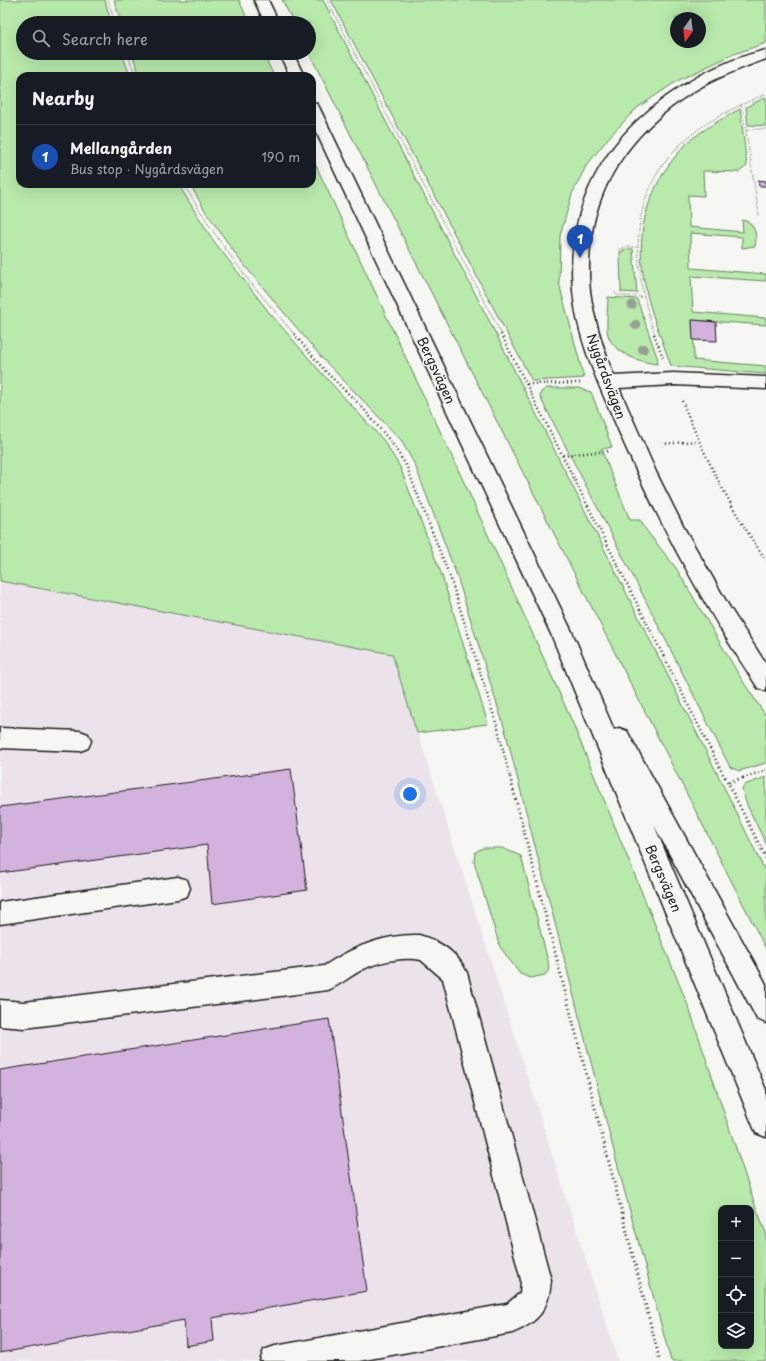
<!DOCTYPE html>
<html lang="en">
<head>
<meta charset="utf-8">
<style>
	:root { --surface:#171b24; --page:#242831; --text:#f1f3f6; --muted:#9ea1a6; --line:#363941; --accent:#d1495b }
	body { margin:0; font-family:"Playpen Sans",sans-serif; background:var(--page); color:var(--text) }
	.controls { position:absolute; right:12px; bottom:12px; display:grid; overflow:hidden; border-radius:8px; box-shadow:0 4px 16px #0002 }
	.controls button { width:36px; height:36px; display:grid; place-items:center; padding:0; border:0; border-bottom:1px solid var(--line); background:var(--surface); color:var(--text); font:20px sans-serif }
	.compass { position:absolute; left:670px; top:12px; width:36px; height:36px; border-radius:50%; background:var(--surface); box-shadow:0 4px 16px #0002; rotate:194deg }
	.you { position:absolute; left:410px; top:794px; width:14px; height:14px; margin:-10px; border:3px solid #fff; border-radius:50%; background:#1a73e8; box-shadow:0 0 0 6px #1a73e833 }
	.badge { display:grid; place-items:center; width:26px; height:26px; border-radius:50%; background:var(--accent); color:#fff; font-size:13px; font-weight:700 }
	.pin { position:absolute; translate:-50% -33px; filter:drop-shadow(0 1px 2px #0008) }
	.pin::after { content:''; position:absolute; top:21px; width:14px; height:12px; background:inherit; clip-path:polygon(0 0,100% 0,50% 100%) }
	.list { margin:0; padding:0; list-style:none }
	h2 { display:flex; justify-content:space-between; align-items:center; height:52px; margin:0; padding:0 16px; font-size:17px }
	h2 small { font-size:13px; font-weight:400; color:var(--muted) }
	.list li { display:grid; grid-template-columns:26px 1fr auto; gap:12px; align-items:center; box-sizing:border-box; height:64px; padding:0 16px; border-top:1px solid var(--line) }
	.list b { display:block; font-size:15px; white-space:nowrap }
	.list p { margin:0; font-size:13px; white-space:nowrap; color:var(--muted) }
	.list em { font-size:13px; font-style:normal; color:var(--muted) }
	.icon { flex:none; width:22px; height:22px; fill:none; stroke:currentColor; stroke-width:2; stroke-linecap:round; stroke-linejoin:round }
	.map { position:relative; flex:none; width:766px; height:1361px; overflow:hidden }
	.search { position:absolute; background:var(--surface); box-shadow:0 4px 16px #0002; left:16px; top:16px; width:300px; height:44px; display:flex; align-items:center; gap:10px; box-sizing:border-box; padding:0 14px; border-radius:22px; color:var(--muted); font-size:15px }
	.panel { position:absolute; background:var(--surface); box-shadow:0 4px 16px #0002; left:16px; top:72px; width:300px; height:116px; border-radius:12px }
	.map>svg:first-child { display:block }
	.built { fill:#ece2ec }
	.green { fill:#b8eaab; stroke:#6a8364; fill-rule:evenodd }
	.building { fill:#d3b3de; stroke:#1c1c1c }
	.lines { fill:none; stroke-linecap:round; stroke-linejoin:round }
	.minor-casing { stroke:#1c1c1c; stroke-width:3 }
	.major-casing { stroke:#1c1c1c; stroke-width:3 }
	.path-far2 { stroke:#1c1c1c; stroke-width:1.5; stroke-dasharray:0.5 2; stroke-linecap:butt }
	.path-far1 { stroke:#1c1c1c; stroke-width:2.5; stroke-dasharray:1 3; stroke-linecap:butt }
	.path { stroke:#1c1c1c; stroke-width:3; stroke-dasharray:1 3.5; stroke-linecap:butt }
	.minor { fill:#f6f6f2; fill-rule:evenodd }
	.major { fill:#f6f6f2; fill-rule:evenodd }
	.tree { fill:#98a094 }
	.labels { text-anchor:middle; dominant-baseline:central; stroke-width:3; stroke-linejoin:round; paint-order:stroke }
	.street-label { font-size:13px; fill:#1c1c1c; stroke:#f6f6f2 }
</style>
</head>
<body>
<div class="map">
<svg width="766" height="1361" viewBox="0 0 766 1361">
	<rect width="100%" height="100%" fill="#f6f6f2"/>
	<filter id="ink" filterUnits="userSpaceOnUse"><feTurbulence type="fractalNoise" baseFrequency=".025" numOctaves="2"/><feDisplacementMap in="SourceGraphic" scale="8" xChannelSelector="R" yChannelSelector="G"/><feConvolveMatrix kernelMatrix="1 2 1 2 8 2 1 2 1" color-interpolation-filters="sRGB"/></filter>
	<g filter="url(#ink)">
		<path class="built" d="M0,581L393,654L618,1361H0Z"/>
		<path class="green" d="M0,0H105L111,23H23V53H122L130,76H20V184H178L213,240L268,311L318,369L384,441L400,467L442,576L488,724L417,733L392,654L0,581Z
			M114,0H239L249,23H121Z
			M282,0H323L497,336L723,785L766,873V949L309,53V23H294Z
			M331,0H766V43L734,54L677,81L637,108L610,136L586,166L572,194L560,236L559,283L584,378L532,381ZM676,18H700V42H676Z
			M132,53H263L274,76H140Z
			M766,97V126L748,125L746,107Z
			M740,109L747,166L739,172L703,171L704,196L688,195L689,227L743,232L742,220C754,221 758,235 755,246L742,248V237L690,233L691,268L766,274V281L691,276L693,312L766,318V325L693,320L694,360L766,366V374L671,366C662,339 650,312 645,285C635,239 645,195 674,158C679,153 683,147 688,142C704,129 721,119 740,109Z
			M312,157L469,493L571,719L689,1008L755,1205L766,1233V1361H671L622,1182L505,730L457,576L415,465L401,440L322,358L239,259L204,209L190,184H312ZM721,1208H751V1346H721Z
			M628,249H633L637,293L621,292L620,252Z
			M608,297L637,299L658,360L657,364C641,362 617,355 609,338C605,329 608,308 608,297Z
			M547,388H578L591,392L612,447L601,449L630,520H640L646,530L676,568L742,680L766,716V763L739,771L730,767L648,605L540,397L541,392Z
			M766,777V844L747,805L742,789L744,785Z
			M483,848H502L521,856L548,961L549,970L545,975L531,978L520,974L500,947L474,862L475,852Z"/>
		<path class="building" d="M758,180L766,181V186H759Z
			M692,320L716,322L717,341L693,340Z
			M291,769L307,890L212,904L207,845L0,873V807Z
			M329,1019L367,1291L212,1318L214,1341L186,1346L184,1320L0,1353V1070Z"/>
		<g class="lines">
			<g class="minor-casing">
				<path id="minor" d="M766,50V59C742,68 717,77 694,91C630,132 589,189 589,267C589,275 589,283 590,291C594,320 603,348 614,376L673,373L766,377V389L673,385L619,388L656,472L683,526L730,608L766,664V691L758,688C701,602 651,509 611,413C594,374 576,333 573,290C567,225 590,166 637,121C672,88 719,61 766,50Z
					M0,728L80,731L88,734L91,741L88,748L80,751L0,748Z
					M178,877L187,880L190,888L187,896L178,899L0,924V902Z
					M419,935C440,941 458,953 467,973L551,1280C549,1309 539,1322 512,1333L359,1361H260L264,1350L275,1346L507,1304L520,1293L521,1280L443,979L421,960C403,956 376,962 360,971C349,977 340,985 328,990L24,1028L0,1026V1000L24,1002L324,966C352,947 385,934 419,935Z"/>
			</g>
			<g class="major-casing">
				<path id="major" d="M254,0H268L279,23H265Z
					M279,53H293L304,76H290Z
					M312,103L317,104L319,107L573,634L614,730L619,728L627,731L766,984V1023L757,1019L654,825L766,1090V1137L756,1133L551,634L312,123Z"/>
			</g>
			<path class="path-far2" d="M108,0L115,23
				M327,0L502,335
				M127,53L136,76
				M741,105L746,131
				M183,184L219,240L250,282L295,335
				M759,215L746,131L753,129H766
				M619,250L625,247H637
				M615,292L616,295L642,297
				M655,335C629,259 626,182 699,129C719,114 743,104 766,94"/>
			<path class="path-far1" d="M294,334L326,372L362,407L391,442L406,465L450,577L498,729L510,778
				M501,334L725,778
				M654,334L663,358
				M527,384L581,383
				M682,401C705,457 731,510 766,560
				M662,444L697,441
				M563,455L609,451
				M743,778L766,770"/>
			<path class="path" d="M510,777L660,1361
				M725,777L766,858
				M729,782L746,777"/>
			<use href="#minor" class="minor"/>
			<use href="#major" class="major"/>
		</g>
		<g class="tree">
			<circle cx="632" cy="305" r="4.5"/>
			<circle cx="636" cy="325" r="5"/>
			<circle cx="643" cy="349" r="5"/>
		</g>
	</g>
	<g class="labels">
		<g class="street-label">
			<text transform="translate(437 370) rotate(65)">Bergsvägen</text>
			<text transform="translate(607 376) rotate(70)">Nygårdsvägen</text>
			<text transform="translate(664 878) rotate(67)">Bergsvägen</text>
		</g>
	</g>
</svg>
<div class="controls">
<button>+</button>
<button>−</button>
<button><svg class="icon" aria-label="locate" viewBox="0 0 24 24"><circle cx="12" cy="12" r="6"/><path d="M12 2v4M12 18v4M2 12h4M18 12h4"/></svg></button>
<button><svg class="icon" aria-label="layers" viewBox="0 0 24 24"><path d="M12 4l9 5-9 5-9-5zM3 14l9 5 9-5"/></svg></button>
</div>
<svg class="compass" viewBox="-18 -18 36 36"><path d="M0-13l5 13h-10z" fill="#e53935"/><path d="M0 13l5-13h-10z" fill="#9ea1a6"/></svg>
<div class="you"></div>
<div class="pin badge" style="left:580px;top:258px;background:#1a4fb4">1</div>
<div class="search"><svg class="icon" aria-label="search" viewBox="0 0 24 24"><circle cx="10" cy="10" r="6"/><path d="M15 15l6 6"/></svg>Search here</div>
<section class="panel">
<h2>Nearby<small></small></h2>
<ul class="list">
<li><span class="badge" style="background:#1a4fb4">1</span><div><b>Mellangården</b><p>Bus stop · Nygårdsvägen</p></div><em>190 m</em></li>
</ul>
</section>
</div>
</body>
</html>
